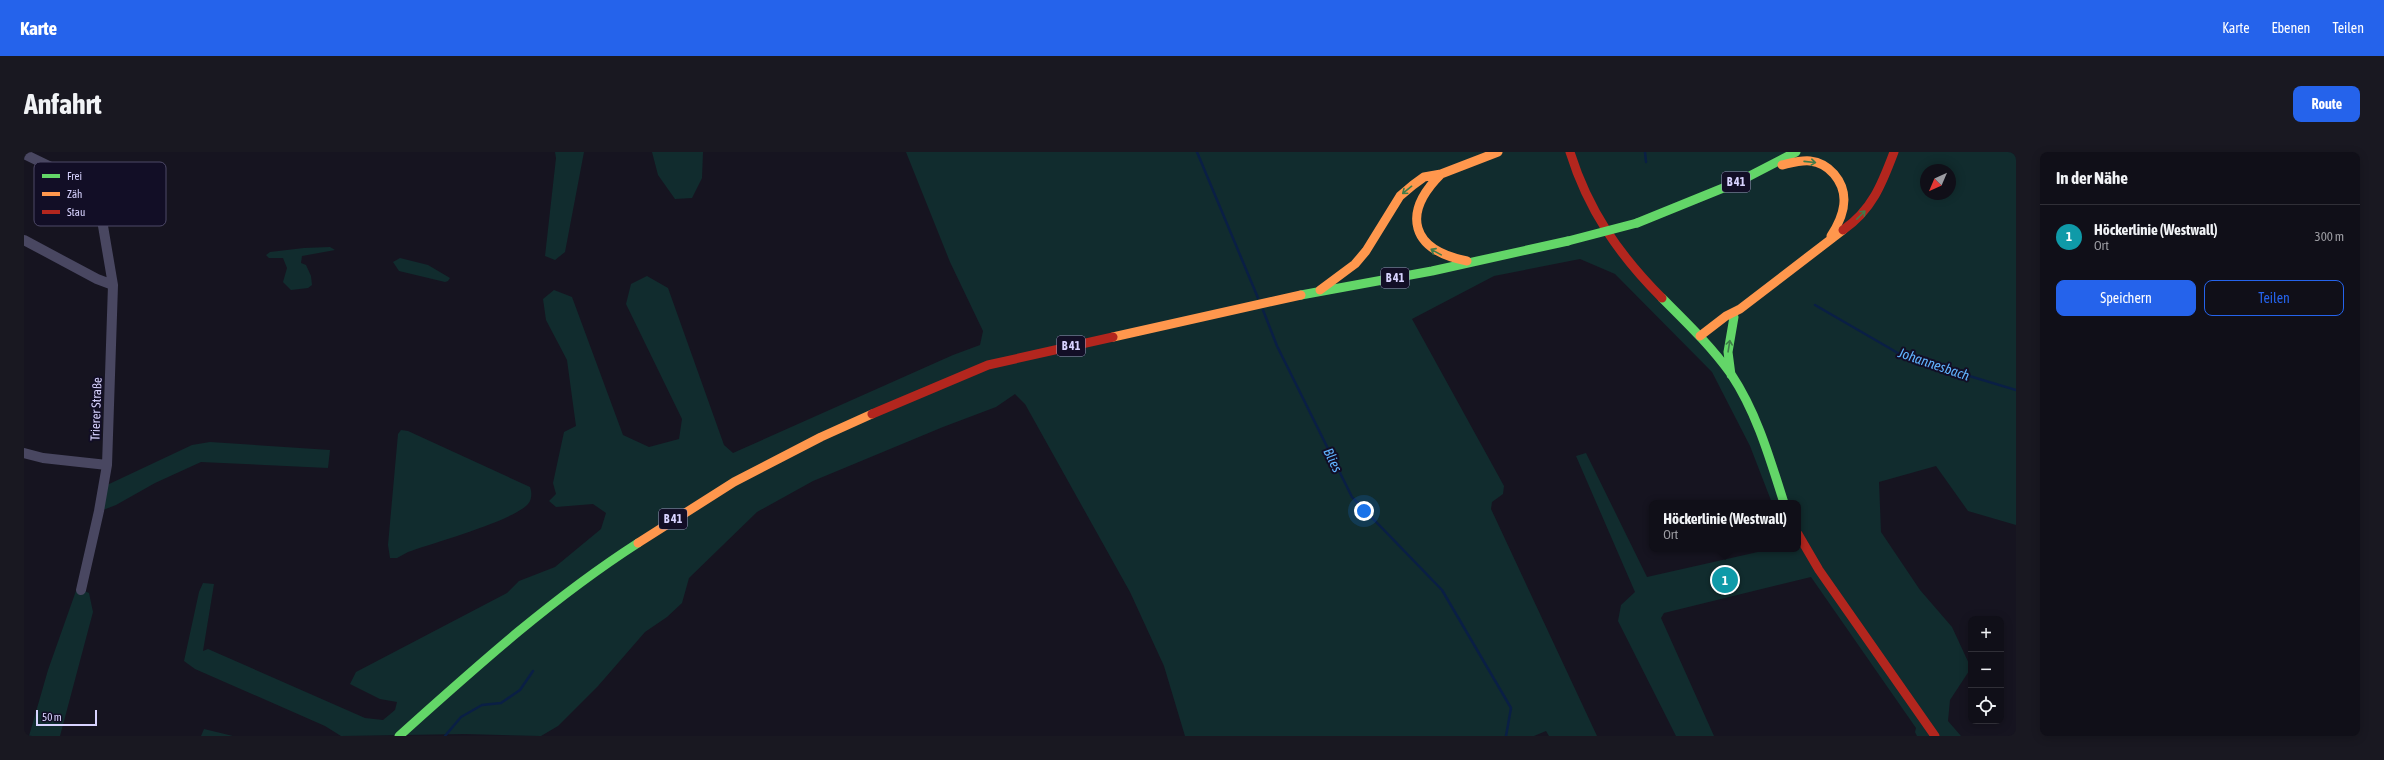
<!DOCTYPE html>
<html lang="de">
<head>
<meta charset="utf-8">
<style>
	:root { --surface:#100f18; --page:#191821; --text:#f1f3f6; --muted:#9c9ca2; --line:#302f37; --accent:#2563eb }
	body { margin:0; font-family:"Asap Condensed",sans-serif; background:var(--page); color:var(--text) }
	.controls { position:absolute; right:12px; bottom:12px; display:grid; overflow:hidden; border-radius:8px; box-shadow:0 2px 10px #0003 }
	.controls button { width:36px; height:36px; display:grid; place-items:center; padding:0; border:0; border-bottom:1px solid var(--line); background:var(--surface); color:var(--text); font:20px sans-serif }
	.compass { position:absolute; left:1896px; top:12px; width:36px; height:36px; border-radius:50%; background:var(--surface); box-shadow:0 2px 10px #0003; rotate:224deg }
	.scale { position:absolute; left:12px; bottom:10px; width:61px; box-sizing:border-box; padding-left:4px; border:2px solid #d8d3ff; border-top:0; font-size:11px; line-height:14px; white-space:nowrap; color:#d8d3ff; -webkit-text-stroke:3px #120e26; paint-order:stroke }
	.you { position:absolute; left:1340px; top:359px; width:14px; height:14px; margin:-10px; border:3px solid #fff; border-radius:50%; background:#1a73e8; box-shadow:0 0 0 6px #1a73e833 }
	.badge { display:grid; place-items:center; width:26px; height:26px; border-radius:50%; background:var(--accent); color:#fff; font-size:13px; font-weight:700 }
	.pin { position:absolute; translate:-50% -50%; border:2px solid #fff; box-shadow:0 1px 4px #0006 }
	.popup { position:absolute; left:1625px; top:348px; width:152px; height:52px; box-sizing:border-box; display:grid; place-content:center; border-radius:8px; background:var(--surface); filter:drop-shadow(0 1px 3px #0005); font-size:13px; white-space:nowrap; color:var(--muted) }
	.popup b { font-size:15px; color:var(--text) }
	.popup::after { content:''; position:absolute; left:50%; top:100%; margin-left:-8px; border:8px solid transparent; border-top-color:var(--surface) }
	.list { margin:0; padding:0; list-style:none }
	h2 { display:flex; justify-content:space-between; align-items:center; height:52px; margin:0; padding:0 16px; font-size:17px }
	h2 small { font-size:13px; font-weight:400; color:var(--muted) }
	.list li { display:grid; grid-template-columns:26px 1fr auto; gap:12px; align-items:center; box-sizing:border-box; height:64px; padding:0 16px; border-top:1px solid var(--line) }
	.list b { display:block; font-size:15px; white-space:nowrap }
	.list p { margin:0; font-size:13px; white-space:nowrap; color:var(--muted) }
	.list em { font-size:13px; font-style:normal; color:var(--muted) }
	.actions { display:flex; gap:8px; padding:12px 16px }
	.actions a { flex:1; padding:9px 0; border:1px solid var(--accent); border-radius:8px; text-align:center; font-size:14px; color:var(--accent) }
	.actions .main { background:var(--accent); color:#fff }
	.icon { flex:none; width:22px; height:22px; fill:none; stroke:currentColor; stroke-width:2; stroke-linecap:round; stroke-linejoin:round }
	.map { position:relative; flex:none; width:1992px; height:584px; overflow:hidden; border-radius:8px }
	header { display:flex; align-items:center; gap:24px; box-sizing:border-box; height:56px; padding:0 20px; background:var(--accent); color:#fff }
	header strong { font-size:19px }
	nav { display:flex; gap:22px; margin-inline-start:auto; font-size:14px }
	.intro { display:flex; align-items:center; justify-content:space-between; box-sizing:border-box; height:96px; padding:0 24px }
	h1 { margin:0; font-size:28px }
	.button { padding:10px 18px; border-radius:8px; background:var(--accent); color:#fff; font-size:14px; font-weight:700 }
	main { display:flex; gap:24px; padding:0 24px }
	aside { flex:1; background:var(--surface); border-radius:8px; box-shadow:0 2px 10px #0003 }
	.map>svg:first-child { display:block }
	.green { fill:#112c2e; fill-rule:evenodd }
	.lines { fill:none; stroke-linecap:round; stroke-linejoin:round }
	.stream { stroke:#0a1f45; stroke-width:2.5 }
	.street { stroke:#494761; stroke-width:10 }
	.fast { stroke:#63d668; stroke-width:9 }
	.slow { stroke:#ff974d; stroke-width:9 }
	.jam { stroke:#b3261e; stroke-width:9 }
	.fast-bridge { stroke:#63d668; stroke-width:9 }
	.oneway { stroke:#3f7c4a }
	.labels { text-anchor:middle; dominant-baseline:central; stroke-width:4; stroke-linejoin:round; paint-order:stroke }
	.shield { fill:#120e26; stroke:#9d98be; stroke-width:1 }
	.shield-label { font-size:12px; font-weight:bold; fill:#d8d3ff }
	.street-label { font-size:13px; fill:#d8d3ff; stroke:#120e26 }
	.water-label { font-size:14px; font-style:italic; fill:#61b4ff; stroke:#120e26 }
	.key { fill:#120e26; stroke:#4d4967; stroke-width:1 }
	.key-label { font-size:11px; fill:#d8d3ff }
</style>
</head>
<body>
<header>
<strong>Karte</strong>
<nav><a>Karte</a><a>Ebenen</a><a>Teilen</a></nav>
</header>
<div class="intro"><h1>Anfahrt</h1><a class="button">Route</a></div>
<main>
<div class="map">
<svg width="1992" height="584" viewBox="0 0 1992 584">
	<rect width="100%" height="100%" fill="#161420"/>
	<path class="green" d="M531,0H560L541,100L531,108L521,104L532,6Z
		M628,0H679L678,26L668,46L651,47L634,23Z
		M882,0H1992V373L1944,359L1912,314L1855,330L1857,380L1896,438L1928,475L1947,516L1926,548L1924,569L1937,584H1893L1891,580L1892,576L1787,425L1640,461L1637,466L1690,584H1652L1594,469L1597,453L1611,440L1552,304L1562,301L1623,425L1747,397H1774V351H1748L1726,294L1688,220L1591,122L1556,107L1470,124L1388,167L1480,334L1479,342L1468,350L1467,357L1573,584H1525L1522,579L1510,584H1161L1140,514L1106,440L1001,252L991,242L972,255L919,275L789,329L733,360L665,426L658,451L643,465L621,480L574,534L534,574L517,584L441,582L317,584L301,574L171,517L160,509L175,440L179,431L190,432L179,499L184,497L341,566L359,568L371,558L373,550L356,547L326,532L332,520L483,441L495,429L531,415L577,377L582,361L569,352L532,355L525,349L532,342L529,331L540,280L552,274L543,208L522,168L519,147L530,138L548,145L599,283L625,295L655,287L658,267L602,152L607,132L623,124L644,136L700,293L709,301L929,203L956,193L959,179L926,110ZM1902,18H1926V42H1902Z
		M306,95L311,98L278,104L277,111L282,113L287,124L288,133L284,136L267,138L259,130L263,116L259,106H245L242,103L246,100L280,96Z
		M376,106L404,113L426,126L424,129L421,130L375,119L369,110Z
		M377,278L384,279L506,335C508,340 508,348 504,352C489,369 408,391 384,400L373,406H366L364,393L374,282Z
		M186,290L306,298L304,316L177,310L131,331L92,353L79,358L83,333L168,293Z
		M53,436L65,441L69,460L36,584H5L24,518Z
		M180,577L209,584H177Z"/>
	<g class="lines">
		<path class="stream" d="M1173,0L1234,146
			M1621,0L1622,10
			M1791,153L1879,204L1992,238
			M1239,158L1253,194L1328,345L1418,438L1487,556L1482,584
			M421,584L437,565L458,553L477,551L496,538L509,519"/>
		<path class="street" d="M0,2L29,16
			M0,88L73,127L89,133
			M0,301L19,306L83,313
			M57,438L75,359L83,313L89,133L79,74"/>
		<path class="fast" d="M1613,71L1714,30L1772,0
			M1277,143L1408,119L1544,89
			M1638,146C1662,170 1687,194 1707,222C1733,261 1746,307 1760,351
			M1707,223L1704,200L1710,165
			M375,584C452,515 527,447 614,391"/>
		<path class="slow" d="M1758,13C1767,11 1777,8 1786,9C1795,10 1804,15 1810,22C1827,42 1820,64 1807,84
			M1417,22C1377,62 1387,98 1443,109
			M1296,138L1331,112L1342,99L1376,44L1389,33L1400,25L1417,22L1474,0
			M1676,184L1702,164L1716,157L1819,78
			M1089,185L1277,143
			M614,391L710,330L797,285L848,262"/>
		<path class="jam" d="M1546,0C1564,58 1595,103 1638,146
			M1819,78C1848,58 1858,32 1870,0
			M848,262L964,213L1089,185
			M1774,382L1795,418L1911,584"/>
		<path class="fast-bridge" d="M1544,89L1613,71"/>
	</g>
	<defs><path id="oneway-shaft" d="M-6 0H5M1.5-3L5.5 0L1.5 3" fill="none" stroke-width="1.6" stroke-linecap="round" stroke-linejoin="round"/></defs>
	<g class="oneway">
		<use href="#oneway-shaft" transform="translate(1786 10) rotate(6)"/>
		<use href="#oneway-shaft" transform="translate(1383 38) rotate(141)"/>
		<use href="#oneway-shaft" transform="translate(1837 63) rotate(-45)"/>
		<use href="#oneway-shaft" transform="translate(1412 100) rotate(-151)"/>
		<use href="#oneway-shaft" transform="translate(1705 194) rotate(-81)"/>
	</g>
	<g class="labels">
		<g class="shield">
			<rect x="1698" y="20" width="28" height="20" rx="3"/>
			<rect x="1357" y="116" width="28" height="20" rx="3"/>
			<rect x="1033" y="184" width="28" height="20" rx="3"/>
			<rect x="635" y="357" width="28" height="20" rx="3"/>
		</g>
		<g class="shield-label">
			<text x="1712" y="30">B 41</text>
			<text x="1371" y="126">B 41</text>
			<text x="1047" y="194">B 41</text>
			<text x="649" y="367">B 41</text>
		</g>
		<g class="street-label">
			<text transform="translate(72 257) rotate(-88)">Trierer Straße</text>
		</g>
		<g class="water-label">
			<text transform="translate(1910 212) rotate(19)">Johannesbach</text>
			<text transform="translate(1309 308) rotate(64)">Blies</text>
		</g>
	</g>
	<rect x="10" y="10" width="132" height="64" rx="6" class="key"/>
	<rect x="18" y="22" width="18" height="4" fill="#63d668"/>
	<rect x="18" y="40" width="18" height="4" fill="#ff974d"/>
	<rect x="18" y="58" width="18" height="4" fill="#b3261e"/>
	<g class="key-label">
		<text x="43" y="28">Frei</text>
		<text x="43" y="46">Zäh</text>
		<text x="43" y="64">Stau</text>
	</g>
</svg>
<div class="controls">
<button>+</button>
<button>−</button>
<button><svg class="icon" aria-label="locate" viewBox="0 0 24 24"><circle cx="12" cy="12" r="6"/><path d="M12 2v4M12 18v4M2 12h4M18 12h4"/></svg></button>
</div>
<svg class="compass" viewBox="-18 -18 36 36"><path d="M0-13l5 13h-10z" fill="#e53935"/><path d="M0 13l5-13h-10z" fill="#9c9ca2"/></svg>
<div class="scale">50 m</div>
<div class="you"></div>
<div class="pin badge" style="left:1701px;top:428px;background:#0f9aa8">1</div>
<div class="popup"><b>Höckerlinie (Westwall)</b>Ort</div>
</div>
<aside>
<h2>In der Nähe<small></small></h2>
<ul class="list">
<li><span class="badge" style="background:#0f9aa8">1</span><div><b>Höckerlinie (Westwall)</b><p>Ort</p></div><em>300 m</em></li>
</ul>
<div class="actions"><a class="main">Speichern</a><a>Teilen</a></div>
</aside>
</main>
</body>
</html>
